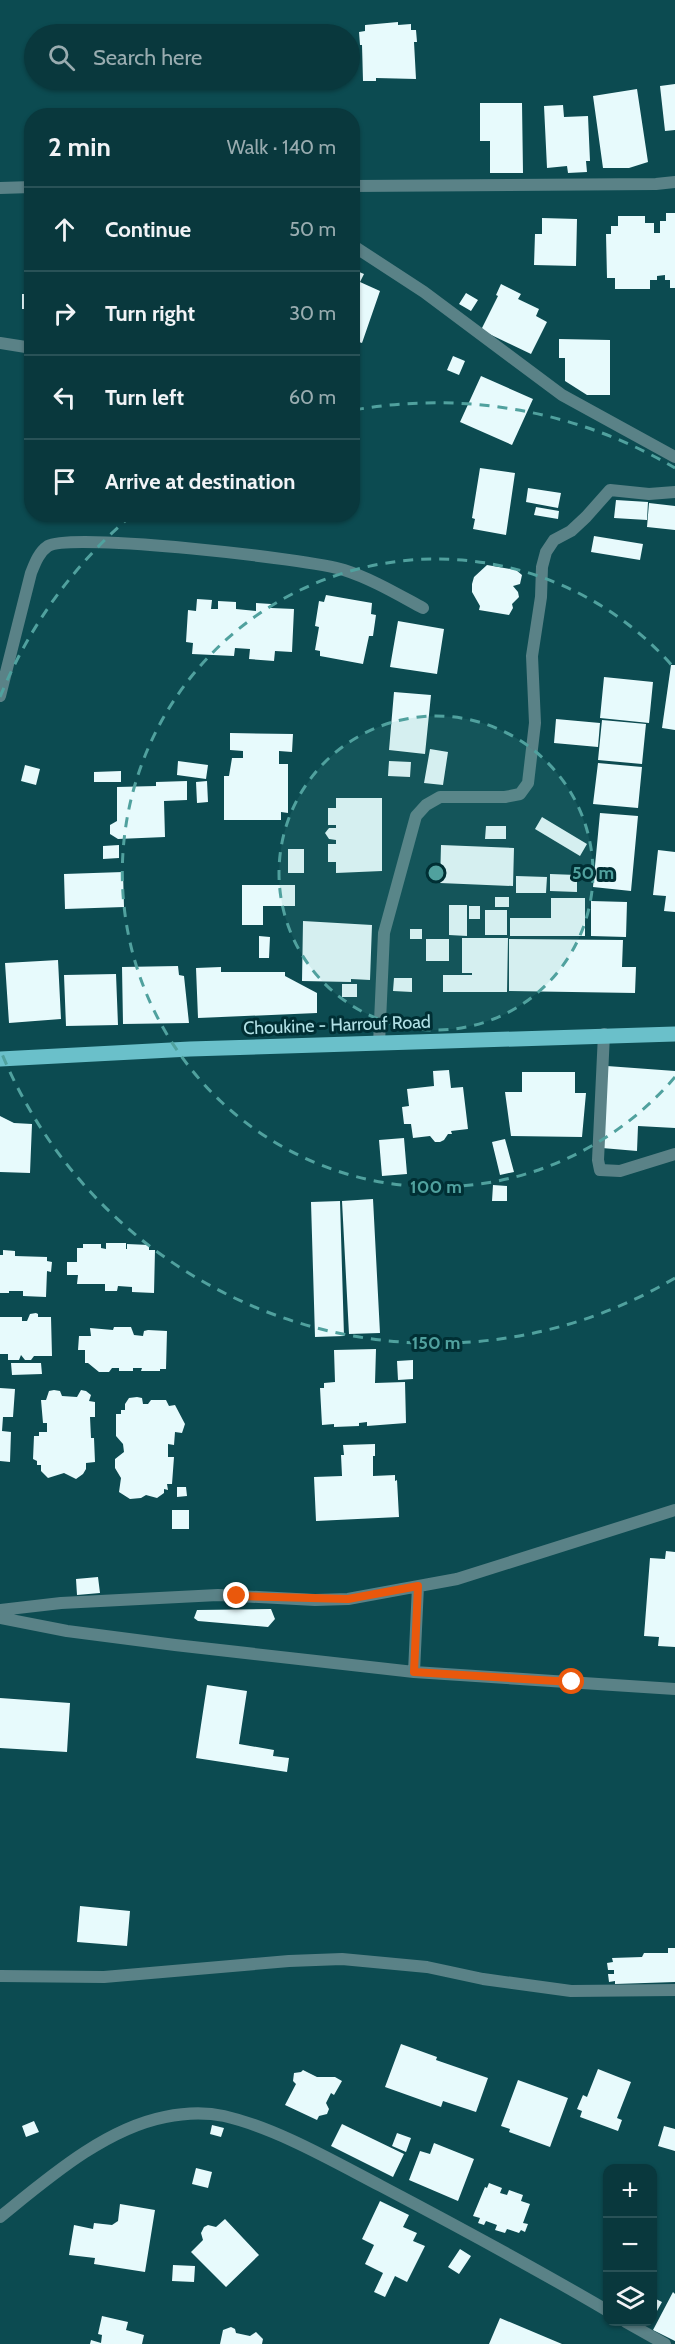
<!DOCTYPE html>
<html lang="en">
<head>
<meta charset="utf-8">
<style>
	:root { --surface:#09383d; --page:#174348; --text:#f1f3f6; --muted:#99acb0; --line:#295257 }
	body { margin:0; font-family:Cabin,sans-serif; background:var(--page); color:var(--text) }
	.controls { position:absolute; right:18px; bottom:18px; display:grid; overflow:hidden; border-radius:12px; box-shadow:0 2px 4px #0004 }
	.controls button { width:54px; height:54px; display:grid; place-items:center; padding:0; border:0; border-bottom:2px solid var(--line); background:var(--surface); color:var(--text); font:30px sans-serif }
	.stop { position:absolute; width:18px; height:18px; margin:-14px; border:4px solid #ea580c; border-radius:50%; background:#fff }
	.stop.end { background:#ea580c; border-color:#fff; box-shadow:0 2px 6px #0008 }
	.list { margin:0; padding:0; list-style:none }
	h2 { display:flex; justify-content:space-between; align-items:center; height:78px; margin:0; padding:0 24px; font-size:26px }
	h2 small { font-size:20px; font-weight:400; color:var(--muted) }
	.list li { display:grid; grid-template-columns:39px 1fr auto; gap:18px; align-items:center; box-sizing:border-box; height:84px; padding:0 24px; border-top:2px solid var(--line) }
	.list b { display:block; font-size:22px; white-space:nowrap }
	.list em { font-size:20px; font-style:normal; color:var(--muted) }
	.icon { flex:none; width:33px; height:33px; fill:none; stroke:currentColor; stroke-width:2; stroke-linecap:round; stroke-linejoin:round }
	.map { position:relative; flex:none; width:675px; height:2344px; overflow:hidden }
	.search { position:absolute; background:var(--surface); box-shadow:0 2px 4px #0004; left:24px; top:24px; width:336px; height:66px; display:flex; align-items:center; gap:15px; box-sizing:border-box; padding:0 21px; border-radius:33px; color:var(--muted); font-size:22px }
	.panel { position:absolute; background:var(--surface); box-shadow:0 2px 4px #0004; left:24px; top:108px; width:336px; height:414px; border-radius:24px }
	.map>svg:first-child { display:block }
	.building { fill:#e7fafc }
	.lines { fill:none; stroke-linecap:round; stroke-linejoin:round }
	.minor { stroke:#5a8287; stroke-width:12 }
	.primary { stroke:#6ac0ca; stroke-width:15 }
	.route { stroke:#ea580c; stroke-width:8 }
	.ring { fill:none; stroke:#50a19e; stroke-width:3; stroke-dasharray:10 8 }
	.labels { text-anchor:middle; dominant-baseline:central; stroke-width:6; stroke-linejoin:round; paint-order:stroke }
	.street-label { font-size:18px; fill:#b1e1e6; stroke:#002f34 }
	.centre { fill:#50a19e; stroke:#002f34; stroke-width:3 }
	.ring-label { font-size:18px; text-anchor:middle; font-weight:bold; fill:#50a19e; stroke:#002f34; stroke-width:6; stroke-linejoin:round; paint-order:stroke }
</style>
</head>
<body>
<div class="map">
<svg width="675" height="2344" viewBox="0 0 675 2344">
	<rect width="100%" height="100%" fill="#0c4b51"/>
	<path class="building" d="M398,22V25L411,24V30H416L417,42H414L416,79L376,78V81H363L362,45H360L359,32L365,31V25Z
		M675,84V130L665,131L660,86Z
		M637,89L648,162L629,168H603L593,96Z
		M480,103H522L523,173H490V141H480Z
		M563,105L564,117L588,116L590,161H586L587,172L568,173L567,166L547,168L544,106Z
		M666,213H675V288H670V280H665V275L657,276V280H650V289H615V278H607L606,234H611V226H618V216H645V223H654V233H660V221H666Z
		M542,218L577,219L576,266L534,265L535,234H542Z
		M29,241H32V345H29V326H25V309H22V294H25V255H29Z
		M352,269L364,274L360,282L380,291L362,343L359,342L355,350L352,349Z
		M501,284L521,294L518,299L539,309L536,316L547,322L531,354L481,330L498,296L496,295Z
		M466,293L478,300L471,311L459,304Z
		M559,339L610,340V395H587L565,381V358H559Z
		M453,356L465,361L459,375L447,370Z
		M481,376L533,399L512,445L460,422Z
		M480,468L515,473L506,535L473,529L475,519L472,518Z
		M528,488L561,493L558,508L526,502Z
		M616,500L648,502L647,520L614,518Z
		M649,503L675,506V530L647,527Z
		M536,507L559,511L558,519L534,515Z
		M594,536L643,544L640,560L591,552Z
		M487,565L516,570L522,575L520,584L513,586L518,592L519,597L512,604L513,608L509,615L479,610L480,606L472,592V584L474,577Z
		M326,595L372,603L371,614L376,615L373,636H369L363,664L320,656V651L315,650L319,627L315,626L319,601L324,602Z
		M197,599L212,600L211,609H218V601L236,602V609L256,611V603L271,604V608L294,609L292,652L275,651L274,661L249,659L250,649L235,648L234,656L192,654L193,643L186,642L188,610L196,611Z
		M398,621L444,629L437,674L390,667Z
		M671,665H675V730L662,728Z
		M604,677L653,682L649,723L600,718Z
		M394,692L431,695L425,754L389,750Z
		M556,719L600,723L598,747L554,743Z
		M602,720L646,724L642,764L598,760Z
		M230,733L293,734L292,752L279,751V764H288V813L281,812V820H224V776H229L232,758H243V751L230,750Z
		M430,749L448,752L443,785L424,783Z
		M178,761L208,765L206,779L177,775Z
		M389,761L411,762L410,777L388,776Z
		M598,763L642,767L638,808L593,804Z
		M25,765L40,769L36,785L21,781Z
		M121,771V782H94V772Z
		M187,781V800L164,801L165,837L118,839L110,834V825L117,821V787L156,786V782Z
		M207,781L208,802L197,803L196,782Z
		M336,798H382V871L336,873V862H328V844H336V840L329,839L325,833L329,828H336V825H328V808H336Z
		M600,813L638,816L631,891L593,887Z
		M542,817L587,844L580,856L535,829Z
		M486,826H506V839H485Z
		M119,845V858L103,859V846Z
		M441,845L514,848L513,886L440,883Z
		M288,849H304V873H288Z
		M658,850L675,852V912L664,911L666,896L653,895Z
		M123,872L124,907L65,909L64,874Z
		M550,874L577,875V892L550,891Z
		M516,876L547,877L546,893H516Z
		M242,885H295V906H263V925H242Z
		M495,897H509V907H495Z
		M551,898H585V936H510V918H551Z
		M591,901L627,902L626,937L591,936Z
		M449,905H467V936L449,935Z
		M469,906H480V919H469Z
		M485,910H507V935H485Z
		M303,921L372,925L370,980L351,979V982L302,981Z
		M410,929H422V939H410Z
		M259,936L270,937L269,958H259Z
		M462,938H508L507,992H443V975H472V973H462Z
		M426,939H449V961H426Z
		M509,939L623,940L622,967H636L635,993L509,991Z
		M58,960L61,1019L9,1023L5,963Z
		M178,966L179,975L184,976L189,1023L123,1024L122,967Z
		M221,967V972H285V976L317,993V1013L198,1018L196,968Z
		M116,974L118,1025L66,1026L64,975Z
		M394,978H412V992L393,991Z
		M342,984H357V997H342Z
		M607,1066L675,1071V1128L638,1126L637,1151L602,1148Z
		M449,1070L451,1088L463,1087L468,1129L451,1131L452,1134H448L444,1140L440,1142H435L430,1136L413,1138L411,1124H404L402,1107L409,1106L407,1089L434,1086L433,1071Z
		M522,1072H575V1093H586L582,1137L511,1136L505,1092H522Z
		M0,1116L14,1123L32,1124L30,1173L0,1172Z
		M404,1138L407,1174L382,1176L379,1140Z
		M505,1139L514,1172L500,1175L492,1142Z
		M493,1185L507,1186V1201H492Z
		M373,1199L380,1333L349,1334L342,1201Z
		M340,1201L344,1336L315,1337L311,1202Z
		M106,1243H126V1249H127V1244L149,1245V1250H155L154,1293L132,1292V1287L118,1286L117,1291H105V1284H77L78,1275H67V1262H77V1248H83V1244H101V1248L106,1249Z
		M3,1250L15,1251V1256L47,1257V1261L52,1262L51,1272L47,1271L46,1297L23,1296V1291H9V1293H0V1255H3Z
		M36,1313L38,1314V1317H51L52,1356H34L31,1360H25L21,1355L19,1360H8V1354H0V1317H22V1321H27L30,1314Z
		M114,1327H131L134,1335L143,1336L144,1331L148,1330L167,1331L166,1369H160V1371H141L142,1368H133V1371H119V1368H112L109,1372H99L88,1363H85V1350H78L79,1336H91L90,1328L113,1330Z
		M376,1349L375,1383L405,1382L406,1423L367,1426V1422L359,1423V1426L334,1427V1424L322,1425L320,1388H324V1383L335,1382L334,1350Z
		M413,1360V1379L398,1380L397,1361Z
		M11,1363H41L42,1374L12,1375Z
		M0,1388L15,1389L13,1417H3L2,1431L11,1432L10,1462L0,1461Z
		M54,1390L60,1391L62,1396L77,1397L81,1390L86,1391L91,1395L89,1401L95,1402V1417H90L91,1438H94L95,1462L86,1463V1469L83,1474L76,1479L64,1473L48,1478L41,1471V1465H37V1461L33,1459L34,1436H39V1432H47V1423H43L41,1400H46L49,1391Z
		M137,1397L142,1398L143,1404H148L151,1400H166L169,1406L175,1405L185,1424L182,1433L175,1432L174,1445L168,1444V1457H174L172,1484H167L168,1490L164,1489V1493L157,1498L146,1495L141,1498L130,1499L119,1492L121,1478L115,1468V1459L124,1452L123,1444L116,1436V1414H121V1410H125V1404L129,1398Z
		M375,1444V1456H373V1476L395,1475V1481L397,1480L399,1517L316,1521L314,1477L342,1476L341,1455H344L343,1445Z
		M177,1487H186L187,1496L177,1497Z
		M172,1510H189V1529H172Z
		M666,1551L675,1552V1647L658,1646L659,1637L644,1636L650,1558L665,1559Z
		M98,1577L100,1593L77,1595L76,1579Z
		M271,1609L275,1619L268,1627L198,1621L194,1618L197,1610Z
		M207,1685L247,1691L239,1744L274,1750L273,1756L289,1758L287,1772L196,1758Z
		M0,1698L70,1703L67,1752L0,1748Z
		M80,1906L130,1911L127,1946L77,1942Z
		M668,1948H675V1982L615,1984V1981L609,1982L608,1974H614V1970H608L607,1963L613,1962L612,1958L642,1957L644,1953H668Z
		M401,2044L437,2057L436,2060L488,2078L476,2112L443,2101L441,2107L385,2087Z
		M598,2069L631,2082L617,2118L622,2120L618,2131L580,2117L582,2111L577,2109L583,2095L587,2097Z
		M303,2070L317,2077H335L342,2081L334,2095L331,2093L326,2103L329,2109L327,2114L319,2116L317,2120L285,2105L296,2084L293,2081L294,2073L301,2072Z
		M518,2080L568,2098L550,2147L509,2132L510,2129L501,2126Z
		M34,2121L39,2132L26,2137L22,2126Z
		M342,2124L404,2154L393,2177L331,2146Z
		M212,2125L224,2128L221,2137L210,2134Z
		M664,2126L675,2129V2151L658,2146Z
		M397,2133L411,2138L406,2152L392,2146Z
		M434,2143L474,2159L458,2201L409,2180L420,2151L430,2154Z
		M196,2168L212,2172L208,2188L192,2184Z
		M489,2183L502,2188L500,2193L507,2195L509,2190L523,2195L521,2201L530,2204L523,2223L528,2224L525,2232L521,2230L519,2233L507,2229L505,2233L495,2230L497,2225L486,2221L484,2225L478,2223L480,2218L473,2216L485,2187L487,2188Z
		M380,2201L409,2215L403,2227L417,2233L413,2241L425,2246L407,2282L395,2276L385,2297L374,2292L383,2273L365,2264L374,2245L362,2239Z
		M120,2204L155,2210L145,2272L94,2264L95,2258L69,2255L74,2225L93,2229L94,2223L112,2225L118,2221Z
		M225,2219L259,2255L226,2287L191,2252L203,2240L201,2233L204,2227L208,2225L216,2227Z
		M460,2249L471,2256L459,2274L448,2267Z
		M173,2265L195,2266L194,2282L172,2281Z
		M673,2292L675,2294V2341L653,2330Z
		M652,2297L662,2302L652,2320Z
		M102,2316L128,2322L126,2330L144,2335L142,2344H90L91,2340L101,2343L102,2335L98,2334Z
		M500,2318L562,2344H489Z
		M231,2327L235,2329L236,2333L250,2336L256,2332L263,2339L262,2344H220L223,2330Z"/>
	<g class="lines">
		<path class="minor" d="M352,186L656,184L675,182
			M0,188L32,187
			M352,245L424,292L562,395L675,457
			M0,343L32,348
			M0,696L31,573C35,563 39,552 48,546C72,532 310,559 344,570C372,579 397,594 423,608
			M604,1034L598,1160L600,1170L620,1171L675,1154
			M379,1044L384,933L416,816L426,805L440,797H505L520,794L528,783L535,723L532,656L541,597L542,567L546,552L554,540L571,531L586,517L610,490L649,494L675,492
			M0,1610L61,1603L218,1595L315,1600L348,1599L457,1579L675,1510
			M0,1618L67,1631L175,1645L414,1672L675,1689
			M414,1672L418,1586
			M0,1976L104,1977L289,1961L342,1959L427,1967L483,1979L571,1991L675,1990
			M0,2217C47,2179 104,2129 165,2117C184,2113 205,2112 224,2116C276,2128 333,2161 381,2186C457,2226 533,2267 608,2311
			M626,2322L665,2344"/>
		<path class="primary" d="M0,1059L190,1049L675,1034"/>
	</g>
	<g class="lines">
		<path class="route" d="M237,1596L348,1599L418,1586L414,1672L572,1682"/>
	</g>
	<circle cx="436" cy="873" r="157" fill="#50a19e" fill-opacity=".12"/>
	<g class="ring">
		<circle cx="436" cy="873" r="157"/>
		<path d="M675 1077A314 314 0 1 1 675 669"/>
		<path d="M675 1278A470 470 0 0 1 0 1049M0 697A470 470 0 0 1 131 516M354 410A470 470 0 0 1 675 468"/>
	</g>
	<g class="labels">
		<g class="street-label">
			<text transform="translate(337 1025) rotate(-2)">Choukine - Harrouf Road</text>
		</g>
	</g>
	<circle cx="436" cy="873" r="9" class="centre"/>
	<g class="ring-label">
		<text x="593" y="879">50 m</text>
		<text x="436" y="1193">100 m</text>
		<text x="436" y="1349">150 m</text>
	</g>
</svg>
<div class="controls">
<button>+</button>
<button>−</button>
<button><svg class="icon" aria-label="layers" viewBox="0 0 24 24"><path d="M12 4l9 5-9 5-9-5zM3 14l9 5 9-5"/></svg></button>
</div>
<div class="stop" style="left:572px;top:1682px"></div>
<div class="stop end" style="left:237px;top:1596px"></div>
<div class="search"><svg class="icon" aria-label="search" viewBox="0 0 24 24"><circle cx="10" cy="10" r="6"/><path d="M15 15l6 6"/></svg>Search here</div>
<section class="panel">
<h2>2 min<small>Walk · 140 m</small></h2>
<ul class="list">
<li><svg class="icon" aria-label="ahead" viewBox="0 0 24 24"><path d="M12 20V5M6 11l6-6 6 6"/></svg><div><b>Continue</b></div><em>50 m</em></li>
<li><svg class="icon" aria-label="right" viewBox="0 0 24 24"><path d="M7 20v-9h11M14 6l5 5-5 5"/></svg><div><b>Turn right</b></div><em>30 m</em></li>
<li><svg class="icon" aria-label="left" viewBox="0 0 24 24"><path d="M17 20v-9H6M10 6l-5 5 5 5"/></svg><div><b>Turn left</b></div><em>60 m</em></li>
<li><svg class="icon" aria-label="arrive" viewBox="0 0 24 24"><path d="M6 21V4h12l-3 4 3 4H6"/></svg><div><b>Arrive at destination</b></div></li>
</ul>
</section>
</div>
</body>
</html>
